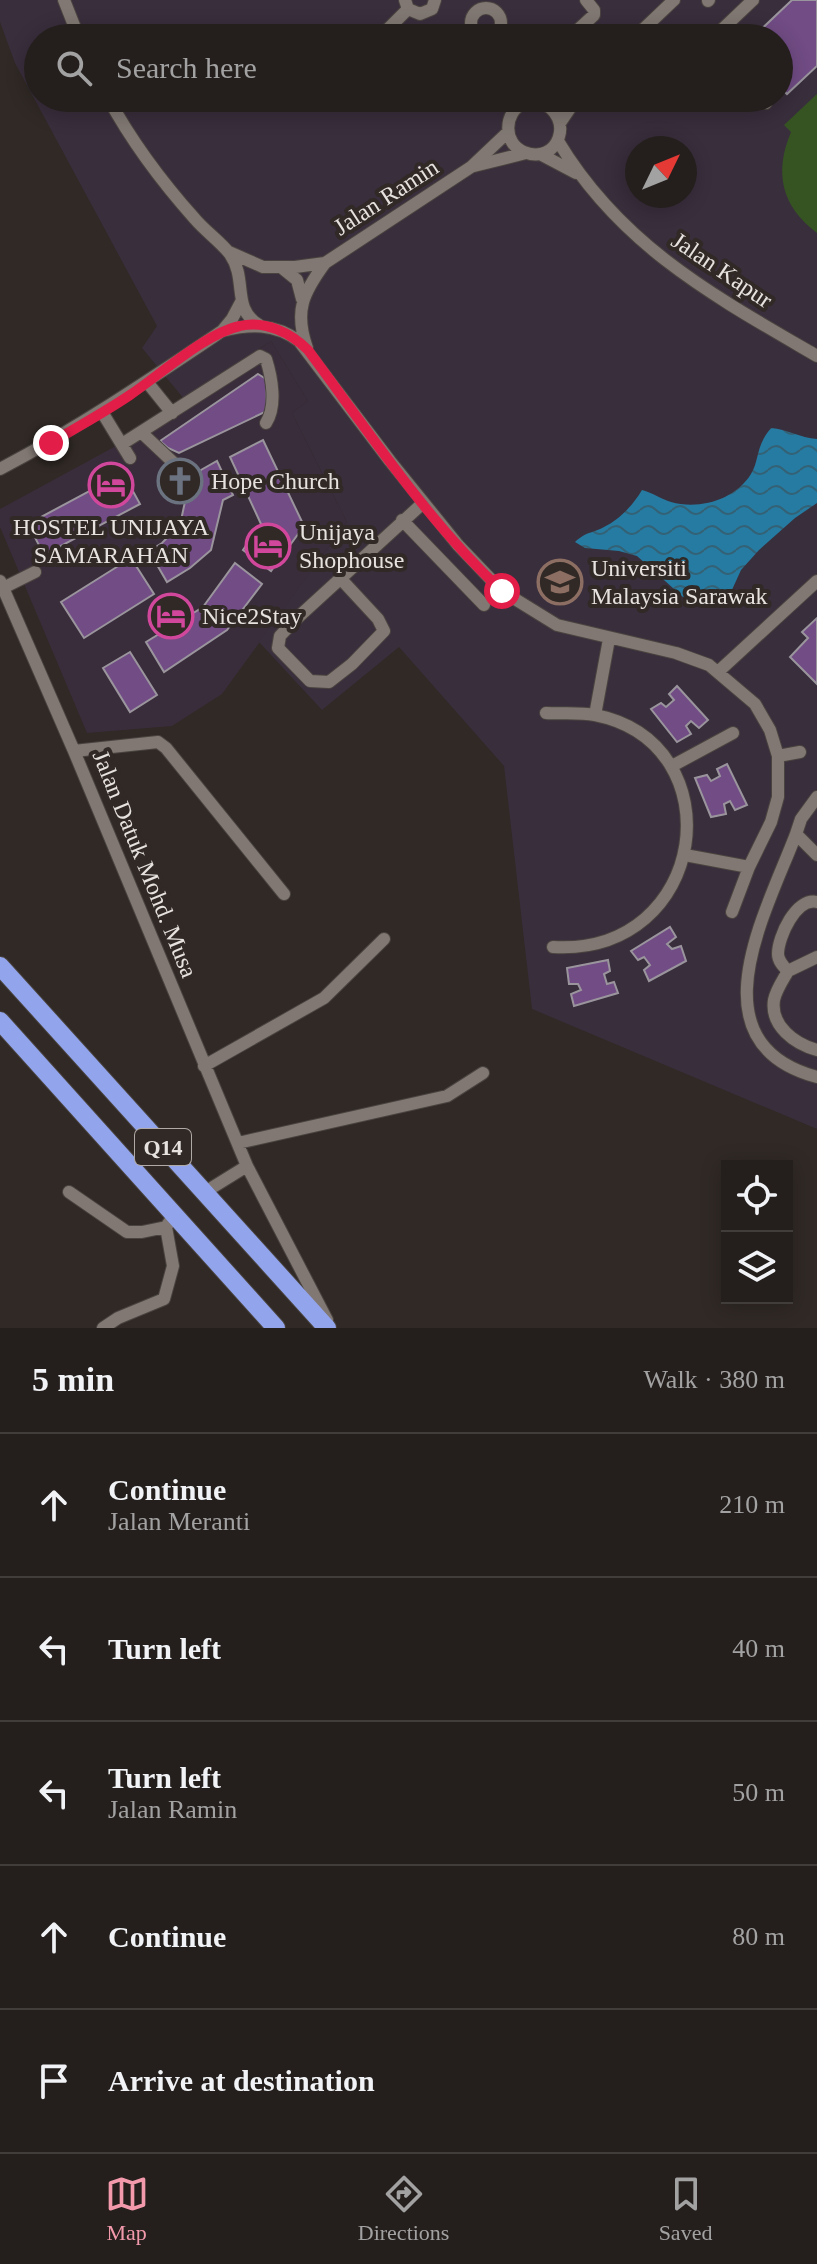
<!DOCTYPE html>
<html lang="en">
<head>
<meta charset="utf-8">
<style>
	:root { --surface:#241f1c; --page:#2c2725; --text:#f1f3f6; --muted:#a3a2a3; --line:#413d3b; --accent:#f29aac }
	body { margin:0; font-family:Georgia,serif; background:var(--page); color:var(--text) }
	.controls { position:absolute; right:24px; bottom:24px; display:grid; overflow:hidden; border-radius:0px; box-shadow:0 4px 20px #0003 }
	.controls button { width:72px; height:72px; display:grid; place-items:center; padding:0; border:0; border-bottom:2px solid var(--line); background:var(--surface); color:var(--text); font:40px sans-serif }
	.compass { position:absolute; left:625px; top:136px; width:72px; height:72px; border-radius:50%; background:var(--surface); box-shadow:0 4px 20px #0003; rotate:47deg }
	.stop { position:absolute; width:24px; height:24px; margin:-18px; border:6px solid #e11d48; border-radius:50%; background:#fff }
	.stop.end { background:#e11d48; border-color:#fff; box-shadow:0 2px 8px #0008 }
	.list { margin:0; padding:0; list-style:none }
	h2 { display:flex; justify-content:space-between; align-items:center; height:104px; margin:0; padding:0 32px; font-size:34px }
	h2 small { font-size:26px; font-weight:400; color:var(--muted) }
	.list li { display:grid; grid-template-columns:52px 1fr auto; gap:24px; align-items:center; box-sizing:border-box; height:144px; padding:0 32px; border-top:2px solid var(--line) }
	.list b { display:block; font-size:30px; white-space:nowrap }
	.list p { margin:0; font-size:26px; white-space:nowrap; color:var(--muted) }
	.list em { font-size:26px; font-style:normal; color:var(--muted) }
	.icon { flex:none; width:44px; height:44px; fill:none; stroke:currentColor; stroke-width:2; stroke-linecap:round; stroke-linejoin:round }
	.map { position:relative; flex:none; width:817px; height:1328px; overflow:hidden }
	.search { position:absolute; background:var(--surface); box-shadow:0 4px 20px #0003; left:24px; right:24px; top:24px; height:88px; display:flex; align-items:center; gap:20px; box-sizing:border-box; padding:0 28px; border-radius:44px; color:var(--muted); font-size:30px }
	.sheet { height:824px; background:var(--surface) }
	nav { display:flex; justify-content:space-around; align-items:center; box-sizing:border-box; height:112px; border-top:2px solid var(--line); background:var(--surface); font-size:22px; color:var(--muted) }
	nav a { display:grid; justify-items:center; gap:4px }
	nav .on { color:var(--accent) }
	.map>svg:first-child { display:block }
	.commercial { fill:#3a2d3b }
	.education { fill:#392e3c; fill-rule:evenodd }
	.pitch { fill:#355422 }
	.water { fill:url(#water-waves) }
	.building { fill:#714c85; stroke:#9a959d; stroke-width:2 }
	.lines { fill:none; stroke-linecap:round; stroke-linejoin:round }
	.minor-casing { stroke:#4a4440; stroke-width:14 }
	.highway-casing { stroke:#4a4440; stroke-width:20 }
	.minor { stroke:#817873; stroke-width:12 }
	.highway { stroke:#92a4ec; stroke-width:18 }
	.route { stroke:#e11d48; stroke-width:10 }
	.labels { text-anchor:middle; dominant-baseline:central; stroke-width:8; stroke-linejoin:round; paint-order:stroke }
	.shield { fill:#302925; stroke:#b0aaa7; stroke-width:2 }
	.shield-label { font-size:22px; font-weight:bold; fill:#e7e2df }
	.street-label { font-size:24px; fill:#e7e2df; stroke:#302925 }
	.poi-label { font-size:24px; fill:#e7e2df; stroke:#302925; text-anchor:start }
</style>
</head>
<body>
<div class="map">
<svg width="817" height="1328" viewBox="0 0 817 1328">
	<defs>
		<pattern id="water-waves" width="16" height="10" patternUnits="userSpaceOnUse" patternTransform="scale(2)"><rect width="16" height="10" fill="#257ba1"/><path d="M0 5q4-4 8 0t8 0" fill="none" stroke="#336277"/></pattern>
	</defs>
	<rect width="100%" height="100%" fill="#302925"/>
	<path class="commercial" d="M271,341L308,401L292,413L347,522L222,694L172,726L87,733L0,527V509L114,447Z"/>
	<path class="education" d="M0,0H817V1129L532,1009L504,766L399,647L322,710L259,642L347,522L292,413L308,401L271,341L184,399L142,348L157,326L15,63L0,22ZM38,38H779V98H38ZM637,148H685V196H637Z"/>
	<path class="pitch" d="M817,94V233C781,206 774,172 791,132L784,125Z"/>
	<path class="water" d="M771,428C787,429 800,438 817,439V503L795,518L759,550L741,570L731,592L707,605L683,597L637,556L619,551L585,548L575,542C587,531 591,534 604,527C619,520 634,504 642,490C653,493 661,499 671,502C699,510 735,500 751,474C760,459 755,447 771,428Z"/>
	<path class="building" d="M792,0H817V66L787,94L779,86V38H752Z
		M258,374L266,379L267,411L179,453L168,448L160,441Z
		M263,440L304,526L271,571L243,550L261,524L230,457Z
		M217,461L233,495L223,500L211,550L190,568L167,582L149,551L162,543L180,525L189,483L201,470Z
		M123,473L140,504L44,555L28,524Z
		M131,558L154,594L84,638L61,602Z
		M235,563L262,584L227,630L164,672L146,642L203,607Z
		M817,618V684L790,657L808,638L802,632Z
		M130,652L157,695L130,712L103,668Z
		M677,686L708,720L699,728L691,721L686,726L691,734L677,742L651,709L661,703L666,707L674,700L669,694Z
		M727,764L747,805L735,810L730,801L724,804L726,814L711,817L695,778L707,775L711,781L720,776L717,769Z
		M670,927L676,937L667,944L672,949L681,946L686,961L649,981L644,970L650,965L644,957L638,960L631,951Z
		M608,960L610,971L604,974L607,984L614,982L618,993L574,1006L571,994L581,990L578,984H569L567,968Z"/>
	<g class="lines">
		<g class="minor-casing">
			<path id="minor" d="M64,0L79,38
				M405,0L408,9L420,14L432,9L435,0
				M708,1L709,0
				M471 23a15 15 0 1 1 30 0a15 15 0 1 1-30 0Z
				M385,32L408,9
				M569,38L594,15V10L586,0
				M634,38L674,0
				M713,38L753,0
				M108,98C132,142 161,181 195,219C205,231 220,241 230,254C248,280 231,308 259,325
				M762,98L766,103
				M540,102C577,117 558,166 524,152C503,144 503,112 524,103C534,100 545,101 555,98
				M560,123L577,98
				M558,141C621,246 714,296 817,356
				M540,154L576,173
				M474,166L526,153
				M229,252L263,267H295L325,263L471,167L508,132
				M281,267L297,280L302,299
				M222,331C250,324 274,323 299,341L390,461L458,545L502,591L557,625L676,653L709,665L755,704L770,730L778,756V797L771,822L749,867L732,912
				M307,348C294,311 303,293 325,263
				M147,382L172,413
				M102,412L130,458
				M142,433L177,466
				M122,444L260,356L266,359C272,378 277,406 266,423
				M0,469C78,428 149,380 222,331L232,319L241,302
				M402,520L484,605
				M340,578L378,619L384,631L352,664L329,682L310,681L278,648L280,636L294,621L423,503
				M0,581L74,751L247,1166L327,1320
				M3,588L35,572
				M719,671L817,581
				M546,713C561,714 579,712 595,715C736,743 709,956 553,947
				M595,715L609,639
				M74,751L158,742L166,748L284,894
				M778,756L800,752
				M672,766L733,733
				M817,797L801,819L796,834L817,855
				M796,834C766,913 692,1043 817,1077
				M685,855L749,867
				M817,957L788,971C783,980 776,990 774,1000C770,1026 795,1044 817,1050
				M788,971C783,966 778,961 778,954C778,937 796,897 817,902
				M204,1066L324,998L384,939
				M238,1143L447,1096L483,1073
				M69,1192L127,1232H142L166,1227
				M205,1192L247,1166
				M103,1328L118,1318L164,1299L173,1266L166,1227L174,1215"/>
		</g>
		<g class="highway-casing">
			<path id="highway" d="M0,966L327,1328
				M0,1021L276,1328"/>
		</g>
		<use href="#minor" class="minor"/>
		<use href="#highway" class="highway"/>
	</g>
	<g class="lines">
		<path class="route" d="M51,443C77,427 105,412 130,395C161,374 206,333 240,326C265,320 291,333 308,350C369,432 427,521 502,591"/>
	</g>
	<defs>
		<g id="church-ring" transform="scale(2.3)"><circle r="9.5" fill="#302925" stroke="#6b7280" stroke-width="1.5"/><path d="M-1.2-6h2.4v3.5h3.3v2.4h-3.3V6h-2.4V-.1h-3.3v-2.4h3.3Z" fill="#6b7280"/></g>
		<g id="hotel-ring" transform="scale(2.3)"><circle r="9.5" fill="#302925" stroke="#d1479c" stroke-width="1.5"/><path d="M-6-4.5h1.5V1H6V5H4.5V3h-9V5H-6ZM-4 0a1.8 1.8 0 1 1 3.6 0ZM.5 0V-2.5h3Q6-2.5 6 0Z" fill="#d1479c"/></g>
		<g id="university-ring" transform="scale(2.3)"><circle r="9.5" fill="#302925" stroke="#8d6e63" stroke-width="1.5"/><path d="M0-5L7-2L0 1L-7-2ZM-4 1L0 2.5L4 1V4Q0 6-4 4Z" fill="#8d6e63"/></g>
	</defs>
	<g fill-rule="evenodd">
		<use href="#church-ring" x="180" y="481"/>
		<use href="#hotel-ring" x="111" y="485"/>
		<use href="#hotel-ring" x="268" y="546"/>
		<use href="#university-ring" x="560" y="582"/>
		<use href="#hotel-ring" x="171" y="616"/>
	</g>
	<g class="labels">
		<rect class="shield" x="135" y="1129" width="56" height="36" rx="6"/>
		<g class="shield-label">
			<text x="163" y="1147">Q14</text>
		</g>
		<g class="street-label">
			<text transform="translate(386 197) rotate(-33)">Jalan Ramin</text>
			<text transform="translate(722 270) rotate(34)">Jalan Kapur</text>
			<text transform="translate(145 864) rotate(68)">Jalan Datuk Mohd. Musa</text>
		</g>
		<g class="poi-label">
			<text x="211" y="481">Hope Church</text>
			<text x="111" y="527" text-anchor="middle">HOSTEL UNIJAYA<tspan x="111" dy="28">SAMARAHAN</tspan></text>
			<text x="299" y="532">Unijaya<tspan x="299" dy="28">Shophouse</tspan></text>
			<text x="591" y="568">Universiti<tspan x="591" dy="28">Malaysia Sarawak</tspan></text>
			<text x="202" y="616">Nice2Stay</text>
		</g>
	</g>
</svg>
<div class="controls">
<button><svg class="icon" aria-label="locate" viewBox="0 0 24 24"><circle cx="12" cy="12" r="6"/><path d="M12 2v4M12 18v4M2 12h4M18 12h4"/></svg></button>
<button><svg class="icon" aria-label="layers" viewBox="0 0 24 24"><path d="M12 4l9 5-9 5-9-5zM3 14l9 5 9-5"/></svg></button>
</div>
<svg class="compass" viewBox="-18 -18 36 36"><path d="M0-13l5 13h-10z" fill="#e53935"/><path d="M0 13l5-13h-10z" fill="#a3a2a3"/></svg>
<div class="stop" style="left:502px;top:591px"></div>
<div class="stop end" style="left:51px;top:443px"></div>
<div class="search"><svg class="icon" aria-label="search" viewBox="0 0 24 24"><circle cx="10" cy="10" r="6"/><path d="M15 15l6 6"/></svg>Search here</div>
</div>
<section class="sheet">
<h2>5 min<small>Walk · 380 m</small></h2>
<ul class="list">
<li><svg class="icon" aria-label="ahead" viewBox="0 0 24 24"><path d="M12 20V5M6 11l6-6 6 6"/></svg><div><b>Continue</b><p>Jalan Meranti</p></div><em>210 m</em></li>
<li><svg class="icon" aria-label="left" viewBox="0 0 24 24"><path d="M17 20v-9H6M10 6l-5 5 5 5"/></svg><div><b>Turn left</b></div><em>40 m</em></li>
<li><svg class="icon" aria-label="left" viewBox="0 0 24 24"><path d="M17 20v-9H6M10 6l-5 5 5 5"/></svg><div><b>Turn left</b><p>Jalan Ramin</p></div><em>50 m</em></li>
<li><svg class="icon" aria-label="ahead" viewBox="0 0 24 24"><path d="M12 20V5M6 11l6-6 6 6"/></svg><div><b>Continue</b></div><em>80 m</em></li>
<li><svg class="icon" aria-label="arrive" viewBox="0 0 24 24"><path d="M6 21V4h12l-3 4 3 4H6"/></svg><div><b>Arrive at destination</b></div></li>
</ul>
</section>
<nav>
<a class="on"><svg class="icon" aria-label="map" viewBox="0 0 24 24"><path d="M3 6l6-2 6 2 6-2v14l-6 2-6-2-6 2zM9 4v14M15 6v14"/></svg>Map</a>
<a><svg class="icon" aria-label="directions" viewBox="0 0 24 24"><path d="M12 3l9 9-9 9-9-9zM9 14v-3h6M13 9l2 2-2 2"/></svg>Directions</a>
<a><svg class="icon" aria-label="saved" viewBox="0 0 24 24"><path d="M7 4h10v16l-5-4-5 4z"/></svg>Saved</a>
</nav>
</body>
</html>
